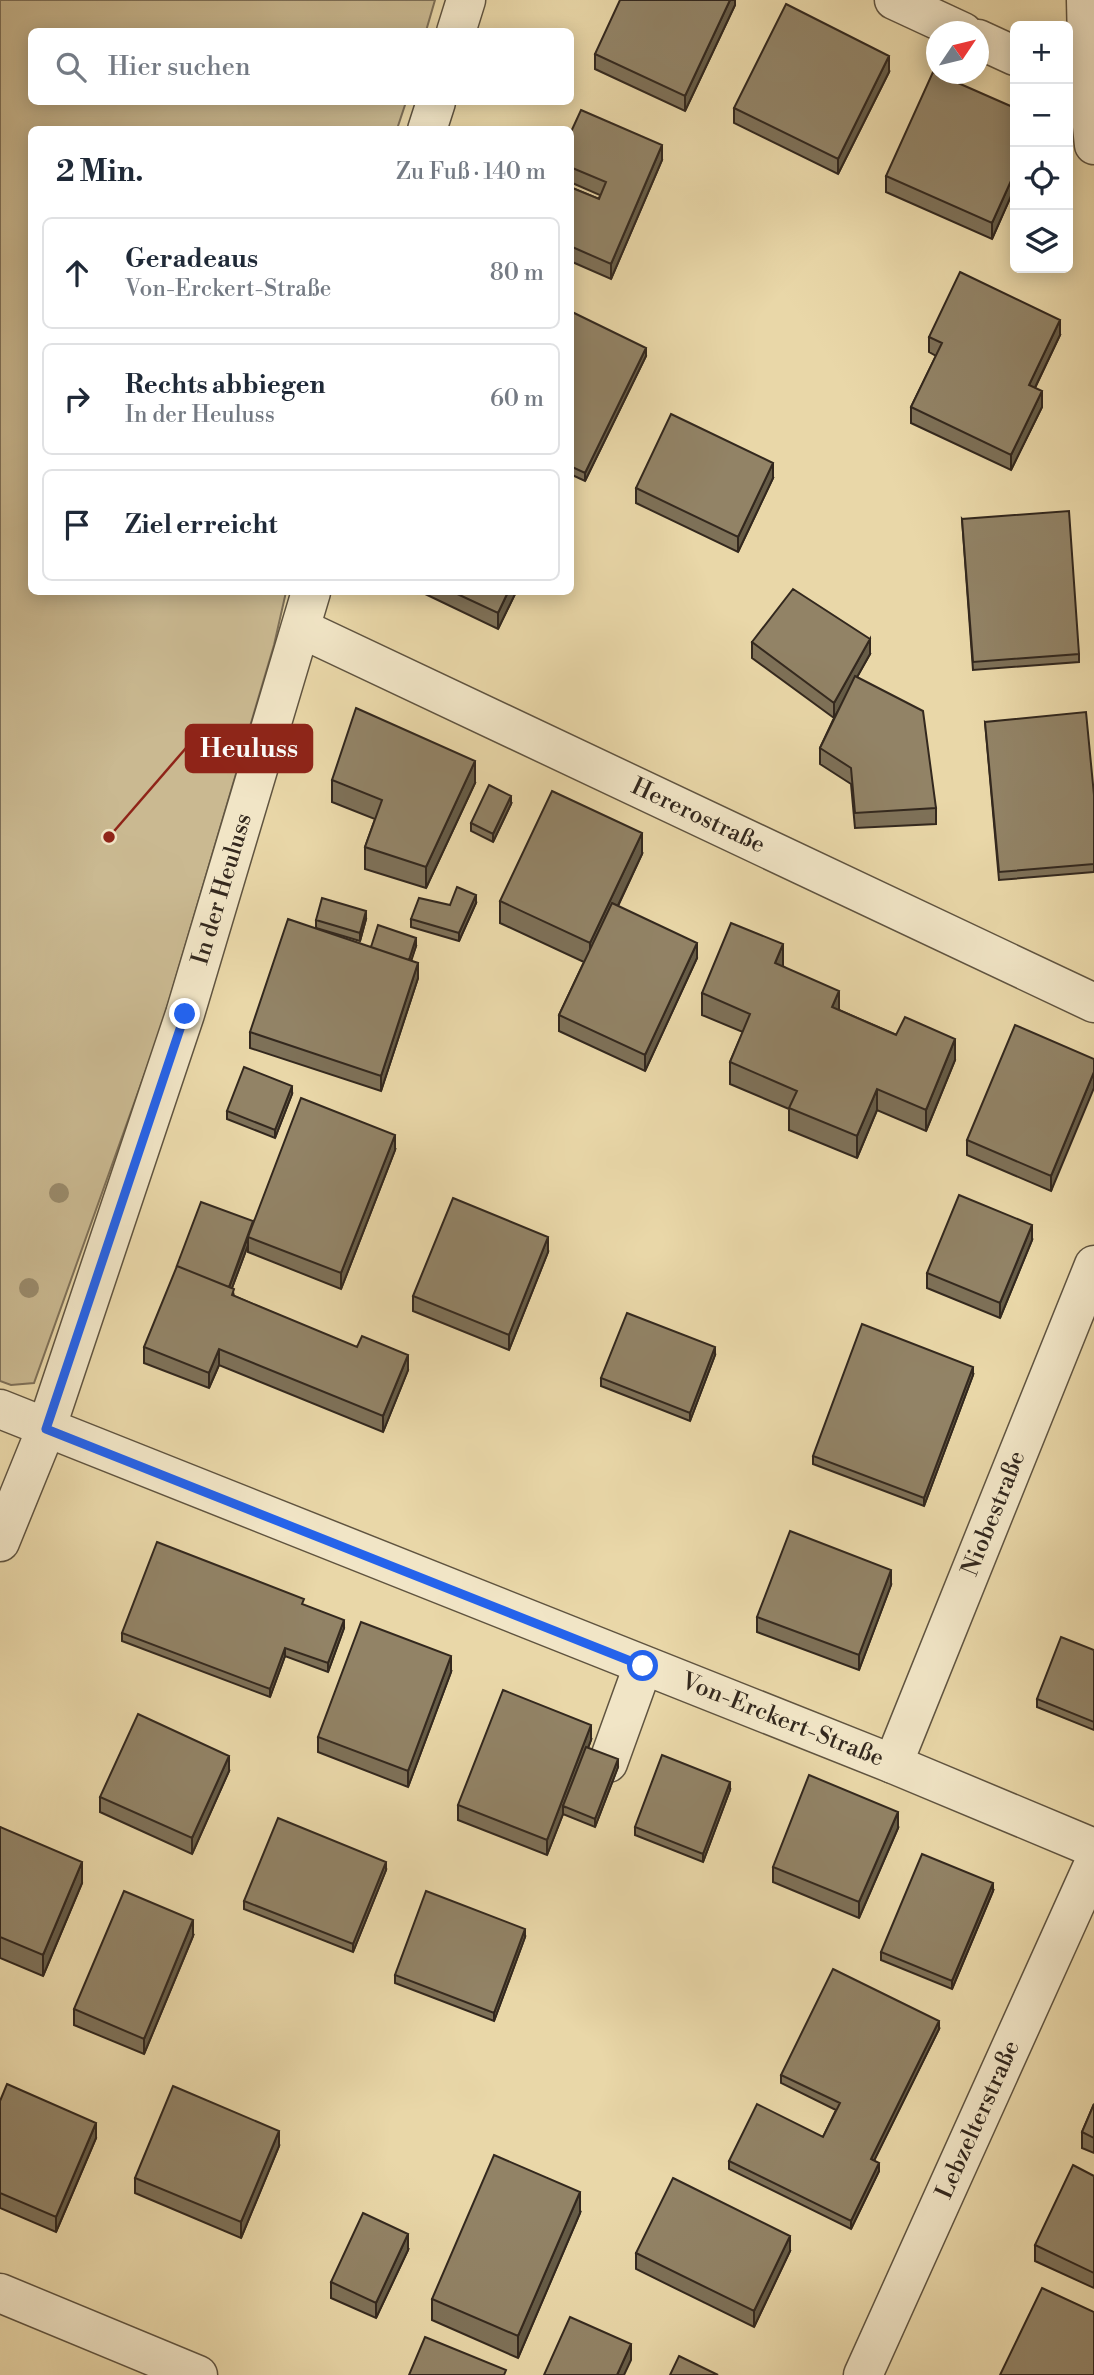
<!DOCTYPE html>
<html lang="de">
<head>
<meta charset="utf-8">
<style>
	:root { --surface:#fff; --page:#f6f6f7; --text:#1f2937; --muted:#747a83; --line:#e0e1e3 }
	body { margin:0; font-family:"Libre Bodoni",serif; background:var(--page); color:var(--text) }
	.controls { position:absolute; right:21px; top:21px; display:grid; overflow:hidden; border-radius:10px; box-shadow:0 4px 18px #0003 }
	.controls button { width:63px; height:63px; display:grid; place-items:center; padding:0; border:0; border-bottom:2px solid var(--line); background:var(--surface); color:var(--text); font:35px sans-serif }
	.compass { position:absolute; left:926px; top:21px; width:63px; height:63px; border-radius:50%; background:var(--surface); box-shadow:0 4px 18px #0003; rotate:55deg }
	.stop { position:absolute; width:21px; height:21px; margin:-16px; border:5px solid #2563eb; border-radius:50%; background:#fff }
	.stop.end { background:#2563eb; border-color:#fff; box-shadow:0 2px 7px #0008 }
	.list { margin:0; padding:0; list-style:none }
	h2 { display:flex; justify-content:space-between; align-items:center; height:91px; margin:0; padding:0 28px; font-size:30px }
	h2 small { font-size:23px; font-weight:400; color:var(--muted) }
	.list li { display:grid; grid-template-columns:46px 1fr auto; gap:21px; align-items:center; box-sizing:border-box; height:112px; margin:0 14px 14px; padding:0 14px; border:2px solid var(--line); border-radius:10px }
	.list b { display:block; font-size:26px; white-space:nowrap }
	.list p { margin:0; font-size:23px; white-space:nowrap; color:var(--muted) }
	.list em { font-size:23px; font-style:normal; color:var(--muted) }
	.icon { flex:none; width:38px; height:38px; fill:none; stroke:currentColor; stroke-width:2; stroke-linecap:round; stroke-linejoin:round }
	.map { position:relative; flex:none; width:1094px; height:2375px; overflow:hidden }
	.search { position:absolute; background:var(--surface); box-shadow:0 4px 18px #0003; left:28px; top:28px; width:546px; height:77px; display:flex; align-items:center; gap:18px; box-sizing:border-box; padding:0 24px; border-radius:10px; color:var(--muted); font-size:26px }
	.panel { position:absolute; background:var(--surface); box-shadow:0 4px 18px #0003; left:28px; top:126px; width:546px; height:469px; border-radius:10px }
	.map>svg:first-child { display:block }
	.green { fill:#cab991; stroke:#7e7058; stroke-width:2 }
	.lines { fill:none; stroke-linecap:round; stroke-linejoin:round }
	.minor-casing { stroke:#605440; stroke-width:41 }
	.minor { stroke:#f1e5c6; stroke-width:38 }
	.tree { fill:#9a8b6c }
	.wall { fill:#7e7158; stroke:#33281e; stroke-width:2 }
	.shaded-wall { fill:#665c47; stroke:#33281e; stroke-width:2 }
	.building { fill:#928366; stroke:#33281e; stroke-width:2 }
	.route { stroke:#2563eb; stroke-width:9 }
	.labels { text-anchor:middle; dominant-baseline:central; stroke-width:6; stroke-linejoin:round; paint-order:stroke }
	.street-label { font-size:24px; fill:#33281e; stroke:#f1e5c6 }
	.leader { fill:none; stroke:#8f2418; stroke-width:2.5 }
	.callout-dot { fill:#8f2418; stroke:#f1e5c6; stroke-width:2.5 }
	.callout { fill:#8f2418; stroke:#8f2418; stroke-width:2.5 }
	.callout-label { font-size:26px; text-anchor:middle; font-weight:bold; fill:#fff }
</style>
</head>
<body>
<div class="map">
<svg width="1094" height="2375" viewBox="0 0 1094 2375">
	<rect width="100%" height="100%" fill="#e9d7a8"/>
	<filter id="stains"><feTurbulence type="fractalNoise" baseFrequency=".00286" numOctaves="4"/><feColorMatrix values="0 0 0 0 .2 0 0 0 0 .09 0 0 0 0 .02 0 0 0 .5 -.17"/></filter>
	<radialGradient id="worn" r=".72"><stop offset=".6" stop-color="#630" stop-opacity="0"/><stop offset="1" stop-color="#630" stop-opacity=".3"/></radialGradient>
	<path class="green" d="M0,0H435L426,31L32,32V102H406L397,129L32,130V592H286L274,645L161,1028L34,1383L11,1385L0,1381Z"/>
	<g class="lines">
		<g class="minor-casing">
			<g id="minor">
				<path d="M894,0L963,32"/>
				<path d="M1086,0L1088,89L1094,145"/>
				<path d="M456,32L466,0"/>
				<path d="M978,39L1015,56"/>
				<path d="M427,130L436,102"/>
				<path id="s1" d="M302,629L1094,1003"/>
				<path id="s2" d="M0,1409L893,1764L1094,1848"/>
				<path id="s3" d="M0,1542L46,1429L185,1014L311,592"/>
				<path d="M608,1763L643,1666"/>
				<path id="s4" d="M893,1764L1094,1265"/>
				<path d="M0,2293L198,2375"/>
				<path id="s5" d="M863,2375L1094,1863"/>
			</g>
		</g>
		<use href="#minor" class="minor"/>
	</g>
	<g class="tree">
		<circle cx="59" cy="1193" r="10"/>
		<circle cx="29" cy="1288" r="10"/>
	</g>
	<path class="wall" d="M735,0V5L685,111L595,69V54Z
		M889,72L838,174L734,123V108Z
		M570,134L662,160L611,279L570,261V187L599,199L600,195L570,182Z
		M886,176L1015,187L992,239L886,192Z
		M570,311L646,356L585,481L570,474Z
		M1060,335L1035,388L1042,407L1011,470L911,423V407L936,356L929,352V337Z
		M773,478L738,552L636,503V488Z
		M962,519L1079,654V662L973,670Z
		M421,592H516L498,629Z
		M752,642L870,654L857,677L936,808V824L855,828L851,784L820,764V748L834,718L752,658Z
		M985,722L1094,795V872L999,880Z
		M332,780L475,783L426,888L365,869V847L375,819L332,802Z
		M511,804L493,842L471,831V823Z
		M642,854L618,906L697,958L645,1071L559,1031V1015L584,962L500,923V901Z
		M476,903L459,941L411,927V919L450,905Z
		M366,919L360,941L316,928V920Z
		M416,946L411,960L418,978L381,1091L250,1048V1032L371,947Z
		M783,966L839,1010L955,1060L926,1131L877,1110L857,1158L789,1130V1109L730,1084V1062L743,1032L702,1015V993Z
		M1094,1059L1051,1191L967,1155V1140Z
		M292,1094L275,1138L227,1119V1111Z
		M395,1150L341,1289L248,1252V1245L232,1288L234,1296L408,1370L383,1432L219,1365L209,1388L144,1363V1347L253,1221Z
		M1032,1240L1000,1318L927,1288V1273Z
		M548,1252L509,1350L413,1311V1296Z
		M715,1355L690,1421L601,1386V1378Z
		M973,1375L924,1506L813,1464V1456Z
		M891,1585L859,1670L757,1632V1617Z
		M304,1605L344,1628L328,1672L285,1656L270,1697L122,1641V1633Z
		M1094,1650V1730L1037,1707V1699Z
		M451,1672L408,1787L318,1752V1737Z
		M591,1740L588,1748L618,1767L595,1827L563,1814L547,1855L458,1820V1805Z
		M229,1771L192,1854L100,1812V1797Z
		M730,1790L703,1862L635,1835V1827Z
		M0,1827L82,1883L43,1976L0,1958Z
		M898,1828L859,1918L773,1882V1867Z
		M386,1870L353,1952L244,1909V1901Z
		M993,1891L952,1989L881,1960V1952Z
		M193,1936L144,2054L74,2025V2009Z
		M525,1937L494,2021L395,1983V1975Z
		M939,2029L874,2160L879,2171L851,2229L729,2169V2161L823,2137L836,2110L781,2083V2075Z
		M0,2101L96,2138L56,2232L0,2208Z
		M1094,2104V2153L1082,2148V2132Z
		M279,2146L241,2238L135,2193V2178Z
		M1094,2176V2288L1035,2261V2245Z
		M580,2213L518,2358L432,2320V2299Z
		M408,2250L376,2318L331,2298V2282Z
		M790,2251L754,2327L636,2269V2253Z"/>
	<path class="shaded-wall" d="M730,0H735V5L685,111V96Z
		M889,56V72L838,174V159Z
		M662,145V160L611,279V264Z
		M1015,172V187L992,239V223Z
		M1060,320V335L1029,400V385Z
		M646,348V356L585,481V473Z
		M1042,391V407L1011,470V455Z
		M773,463V478L738,552V537Z
		M508,592H516L498,629V613Z
		M870,639V654L834,718V703Z
		M475,761V783L426,888V867Z
		M511,796V804L493,842V834Z
		M642,833V854L590,965V943Z
		M476,895V903L459,941V933Z
		M366,911V919L360,941V933Z
		M416,938V946L407,974V966Z
		M697,943V958L645,1071V1055Z
		M783,944V966L775,984V963Z
		M418,963V978L381,1091V1076Z
		M839,991V1012L832,1007Z
		M955,1039V1060L926,1131V1110Z
		M1094,1072V1088L1051,1191V1176Z
		M292,1086V1094L275,1138V1130Z
		M877,1089V1110L857,1158V1136Z
		M395,1135V1150L341,1289V1273Z
		M1032,1225V1240L1000,1318V1303Z
		M248,1237V1245L229,1296V1288Z
		M548,1237V1252L509,1350V1335Z
		M715,1347V1355L690,1421V1413Z
		M219,1349V1365L209,1388V1373Z
		M408,1355V1370L383,1432V1416Z
		M973,1367V1375L924,1506V1498Z
		M891,1570V1585L859,1670V1655Z
		M344,1620V1628L328,1672V1663Z
		M285,1648V1656L270,1697V1689Z
		M451,1656V1672L408,1787V1771Z
		M591,1725V1740L565,1807L563,1806V1814L547,1855V1840Z
		M229,1756V1771L192,1854V1838Z
		M618,1759V1767L595,1827V1819Z
		M730,1782V1790L703,1862V1854Z
		M898,1812V1828L859,1918V1902Z
		M82,1862V1883L43,1976V1955Z
		M386,1862V1870L353,1952V1944Z
		M993,1883V1891L952,1989V1981Z
		M193,1920V1936L144,2054V2039Z
		M525,1929V1937L494,2021V2013Z
		M939,2021V2029L871,2167V2159Z
		M96,2123V2138L56,2232V2217Z
		M279,2131V2146L241,2238V2222Z
		M879,2163V2171L851,2229V2221Z
		M580,2192V2213L518,2358V2336Z
		M408,2234V2250L376,2318V2303Z
		M790,2236V2251L754,2327V2311Z
		M631,2344V2360L624,2375H617Z"/>
	<path class="building" d="M620,0H730L685,96L595,54Z
		M786,4L889,56L838,159L734,108Z
		M933,72L1015,108V172L992,223L886,176Z
		M581,110L662,145L611,264L570,246V187L599,199L606,182L570,167V134Z
		M960,272L1060,320L1029,385L1042,391L1011,455L911,407L942,343L929,337Z
		M570,311L646,348L585,473L570,466Z
		M671,414L773,463L738,537L636,488Z
		M1069,511L1079,654L973,662L962,519Z
		M793,589L870,639L834,703L752,642Z
		M453,592H508L498,613Z
		M855,676L923,711L936,808L855,813L851,768L820,748Z
		M356,708L475,761L426,867L365,847L382,800L332,780Z
		M1086,712L1094,795V864L999,872L985,722Z
		M489,785L511,796L493,834L471,823Z
		M552,791L642,833L590,943L500,901Z
		M457,887L476,895L459,933L411,919L419,898L450,905Z
		M322,898L366,911L360,933L316,920Z
		M612,903L697,943L645,1055L559,1015Z
		M288,919L418,963L381,1076L250,1032Z
		M731,923L783,944L775,963L839,991L832,1007L896,1035L905,1017L955,1039L926,1110L877,1089L857,1136L789,1108L797,1091L730,1062L750,1014L702,993Z
		M378,925L416,938L409,960L371,947Z
		M1015,1025L1094,1059V1072L1051,1176L967,1140Z
		M244,1067L292,1086L275,1130L227,1111Z
		M301,1098L395,1135L341,1273L248,1237Z
		M959,1195L1032,1225L1000,1303L927,1273Z
		M453,1198L548,1237L509,1335L413,1296Z
		M201,1202L253,1221L229,1287L177,1266L176,1268Z
		M177,1266L234,1289L232,1295L357,1347L362,1336L408,1355L383,1416L219,1349L209,1373L144,1347Z
		M627,1313L715,1347L690,1413L601,1378Z
		M862,1324L973,1367L924,1498L813,1456Z
		M790,1531L891,1570L859,1655L757,1617Z
		M157,1542L304,1599L302,1604L344,1620L328,1663L285,1648L270,1689L122,1633Z
		M361,1622L451,1656L408,1771L318,1737Z
		M1061,1637L1094,1650V1722L1037,1699Z
		M503,1690L591,1725L547,1840L458,1805Z
		M138,1714L229,1756L192,1838L100,1797Z
		M586,1747L618,1759L595,1819L563,1806Z
		M662,1755L730,1782L703,1854L635,1827Z
		M809,1775L898,1812L859,1902L773,1867Z
		M278,1818L386,1862L353,1944L244,1901Z
		M0,1827L82,1862L43,1955L0,1937Z
		M922,1854L993,1883L952,1981L881,1952Z
		M124,1891L193,1920L144,2039L74,2009Z
		M426,1891L525,1929L494,2013L395,1975Z
		M833,1969L939,2021L871,2159L879,2163L851,2221L729,2161L757,2104L823,2137L840,2103L781,2075Z
		M7,2084L96,2123L56,2217L0,2193V2101Z
		M173,2086L279,2131L241,2222L135,2178Z
		M1094,2104V2138L1082,2132Z
		M494,2155L580,2192L518,2336L432,2299Z
		M1073,2165L1094,2176V2273L1035,2245Z
		M673,2178L790,2236L754,2311L636,2253Z
		M363,2213L408,2234L376,2303L331,2282Z
		M1042,2288L1094,2312V2375H1000Z
		M570,2317L631,2344L617,2375H544Z
		M425,2337L506,2370L504,2375H409Z
		M679,2356L718,2375H670Z"/>
	<g class="lines">
		<path class="route" d="M185,1014L46,1429L643,1666"/>
	</g>
	<g class="labels">
		<g class="street-label">
			<text stroke="none"><textPath href="#s1" startOffset="438">Hererostraße</textPath></text>
			<text stroke="none"><textPath href="#s3" startOffset="690">In der Heuluss</textPath></text>
			<text stroke="none"><textPath href="#s4" startOffset="270">Niobestraße</textPath></text>
			<text stroke="none"><textPath href="#s2" startOffset="842">Von-Erckert-Straße</textPath></text>
			<text stroke="none"><textPath href="#s5" startOffset="280">Lebzelterstraße</textPath></text>
		</g>
	</g>
	<path class="leader" d="M109 837L186 748"/>
	<circle class="callout-dot" cx="109" cy="837" r="7"/>
	<rect class="callout" x="186" y="725" width="126" height="47" rx="7"/>
	<g class="callout-label">
		<text x="249" y="757">Heuluss</text>
	</g>
	<rect width="100%" height="100%" filter="url(#stains)"/>
	<rect width="100%" height="100%" fill="url(#worn)"/>
</svg>
<div class="controls">
<button>+</button>
<button>−</button>
<button><svg class="icon" aria-label="locate" viewBox="0 0 24 24"><circle cx="12" cy="12" r="6"/><path d="M12 2v4M12 18v4M2 12h4M18 12h4"/></svg></button>
<button><svg class="icon" aria-label="layers" viewBox="0 0 24 24"><path d="M12 4l9 5-9 5-9-5zM3 14l9 5 9-5"/></svg></button>
</div>
<svg class="compass" viewBox="-18 -18 36 36"><path d="M0-13l5 13h-10z" fill="#e53935"/><path d="M0 13l5-13h-10z" fill="#747a83"/></svg>
<div class="stop" style="left:643px;top:1666px"></div>
<div class="stop end" style="left:185px;top:1014px"></div>
<div class="search"><svg class="icon" aria-label="search" viewBox="0 0 24 24"><circle cx="10" cy="10" r="6"/><path d="M15 15l6 6"/></svg>Hier suchen</div>
<section class="panel">
<h2>2 Min.<small>Zu Fuß · 140 m</small></h2>
<ul class="list">
<li><svg class="icon" aria-label="ahead" viewBox="0 0 24 24"><path d="M12 20V5M6 11l6-6 6 6"/></svg><div><b>Geradeaus</b><p>Von-Erckert-Straße</p></div><em>80 m</em></li>
<li><svg class="icon" aria-label="right" viewBox="0 0 24 24"><path d="M7 20v-9h11M14 6l5 5-5 5"/></svg><div><b>Rechts abbiegen</b><p>In der Heuluss</p></div><em>60 m</em></li>
<li><svg class="icon" aria-label="arrive" viewBox="0 0 24 24"><path d="M6 21V4h12l-3 4 3 4H6"/></svg><div><b>Ziel erreicht</b></div></li>
</ul>
</section>
</div>
</body>
</html>
